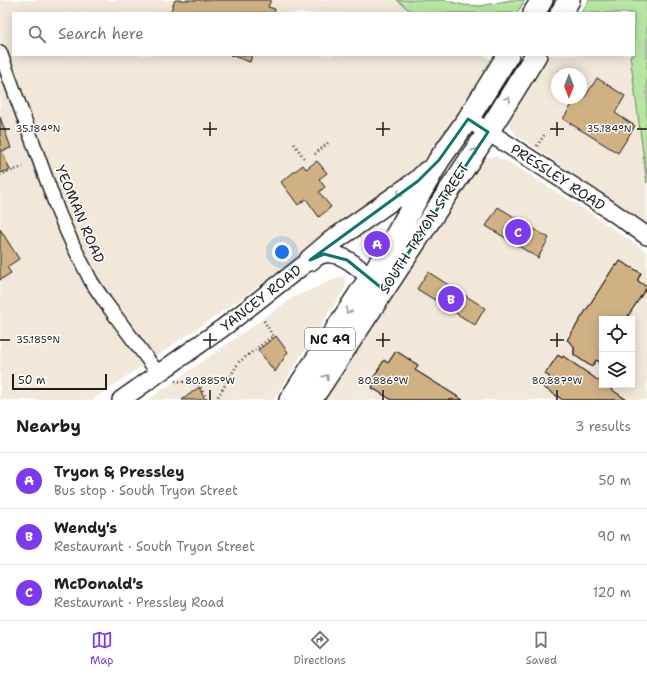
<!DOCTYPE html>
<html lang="en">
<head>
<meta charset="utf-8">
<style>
	:root { --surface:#fff; --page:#f2f2f2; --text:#202124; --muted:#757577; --line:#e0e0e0; --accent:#7c3aed }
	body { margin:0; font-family:"Shantell Sans",sans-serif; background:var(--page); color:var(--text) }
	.controls { position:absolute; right:12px; bottom:12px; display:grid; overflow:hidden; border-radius:0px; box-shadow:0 2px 10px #0003 }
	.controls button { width:36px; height:36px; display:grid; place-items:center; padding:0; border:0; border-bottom:1px solid var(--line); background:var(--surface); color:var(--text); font:20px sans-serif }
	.compass { position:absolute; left:551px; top:68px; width:36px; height:36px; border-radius:50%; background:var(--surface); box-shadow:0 2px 10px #0003; rotate:180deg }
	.scale { position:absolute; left:12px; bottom:10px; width:95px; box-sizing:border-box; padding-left:4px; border:2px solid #1c1c1c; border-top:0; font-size:11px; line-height:14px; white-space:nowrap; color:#1c1c1c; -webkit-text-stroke:3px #fff; paint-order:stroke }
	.you { position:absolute; left:282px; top:252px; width:14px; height:14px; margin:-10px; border:3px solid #fff; border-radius:50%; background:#1a73e8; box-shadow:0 0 0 6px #1a73e833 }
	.badge { display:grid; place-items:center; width:26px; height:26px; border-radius:50%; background:var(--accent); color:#fff; font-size:13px; font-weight:700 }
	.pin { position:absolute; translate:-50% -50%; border:2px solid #fff; box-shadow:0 1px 4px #0006 }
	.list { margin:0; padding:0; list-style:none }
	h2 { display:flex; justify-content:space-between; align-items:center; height:52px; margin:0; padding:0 16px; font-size:17px }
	h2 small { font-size:13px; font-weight:400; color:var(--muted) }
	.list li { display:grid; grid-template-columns:26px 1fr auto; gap:12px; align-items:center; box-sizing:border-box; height:56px; padding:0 16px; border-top:1px solid var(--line) }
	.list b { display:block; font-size:15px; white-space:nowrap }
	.list p { margin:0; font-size:13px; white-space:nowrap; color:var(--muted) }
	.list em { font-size:13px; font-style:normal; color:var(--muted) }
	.icon { flex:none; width:22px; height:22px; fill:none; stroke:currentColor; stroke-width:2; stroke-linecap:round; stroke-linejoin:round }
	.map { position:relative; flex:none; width:647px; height:400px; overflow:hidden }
	.search { position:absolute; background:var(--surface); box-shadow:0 2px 10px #0003; left:12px; right:12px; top:12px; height:44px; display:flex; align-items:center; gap:10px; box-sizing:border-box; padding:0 14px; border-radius:0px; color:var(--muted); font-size:15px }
	.sheet { height:220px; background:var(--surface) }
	nav { display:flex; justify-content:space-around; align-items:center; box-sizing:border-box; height:56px; border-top:1px solid var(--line); background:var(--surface); font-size:11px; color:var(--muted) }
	nav a { display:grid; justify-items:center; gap:2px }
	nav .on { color:var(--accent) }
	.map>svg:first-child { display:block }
	.built { fill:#f1e8da; fill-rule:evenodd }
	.green { fill:#b8e5a3; stroke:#6a8060 }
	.building { fill:#cfb184; stroke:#1c1c1c }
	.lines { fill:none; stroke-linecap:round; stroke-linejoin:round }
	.minor-casing { stroke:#1c1c1c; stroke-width:16 }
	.tertiary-casing { stroke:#1c1c1c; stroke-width:20 }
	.primary-casing { stroke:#1c1c1c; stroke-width:24 }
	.path { stroke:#1c1c1c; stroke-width:2.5; stroke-dasharray:1 3; stroke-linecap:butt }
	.minor { stroke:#fff; stroke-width:13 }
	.tertiary { stroke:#fff; stroke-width:17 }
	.primary { stroke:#fff; stroke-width:21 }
	.oneway { stroke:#999 }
	.marked { fill:none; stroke:#0f766e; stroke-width:3; stroke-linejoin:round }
	.ticks { fill:none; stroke:#1c1c1c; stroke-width:1.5 }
	.labels { text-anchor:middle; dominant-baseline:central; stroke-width:3; stroke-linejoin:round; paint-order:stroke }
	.shield { fill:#fff; stroke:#606060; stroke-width:1 }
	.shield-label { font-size:13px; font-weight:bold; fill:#1c1c1c }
	.street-label { font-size:14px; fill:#1c1c1c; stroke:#fff }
	.ticks-label { font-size:10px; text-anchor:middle; fill:#1c1c1c; stroke:#fff; stroke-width:3; stroke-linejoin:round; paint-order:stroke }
</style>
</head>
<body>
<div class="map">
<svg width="647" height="400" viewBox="0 0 647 400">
	<rect width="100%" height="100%" fill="#fff"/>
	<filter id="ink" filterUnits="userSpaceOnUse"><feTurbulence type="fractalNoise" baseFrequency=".025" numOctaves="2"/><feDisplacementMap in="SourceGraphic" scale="8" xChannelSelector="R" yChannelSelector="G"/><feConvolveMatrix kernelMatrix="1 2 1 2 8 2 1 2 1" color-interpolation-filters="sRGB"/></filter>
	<g filter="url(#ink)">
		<path class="built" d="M0,0H397L413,13H13V55H483L492,60L432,151L414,170L370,205L245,296L92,400H0Z
			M546,55H630L647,183V223L516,135L509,126L508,119ZM557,74H581V98H557Z
			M496,156L509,162L589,212L647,252V400H322L482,160L488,157ZM602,319H632V385H602Z
			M344,275L346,283L345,288L273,400H148L292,298Z"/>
		<path class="green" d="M397,0H444L463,5L481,6L511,0H525L517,13H413Z
			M589,0H647V183L630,55H634V13H581Z"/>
		<path class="building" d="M175,0H271L268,7L275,9L274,13H170Z
			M230,55H252L250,62Z
			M597,78L625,96L615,113L635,126L618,153L563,119L576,98H579L583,100Z
			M0,117L11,148L2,151L10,170L0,173Z
			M317,161L327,173L319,179L325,187L319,192L331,207L319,217L306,199L298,205L281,182L303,165L306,169Z
			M498,207L549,238L538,258L486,226Z
			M0,229L19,259L7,267L11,273L0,280Z
			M620,261L641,273L638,279V281L647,287L626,319H602V357L599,362L596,360L592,367L574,355V346L567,340L615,265L617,266Z
			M620,261L641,273L638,279V281L647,287L626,319H602V357L599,362L596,360L592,367L574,355V346L567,340L615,265L617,266Z
			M428,272L485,308L475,325L417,289Z
			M276,336L288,352L275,372L258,350Z
			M396,351L418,365L415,370L463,400H392L372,388L374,384L371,382L384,360L388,363Z
			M396,351L418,365L415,370L463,400H392L372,388L374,384L371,382L384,360L388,363Z
			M558,355L562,358L563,356L602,383V385H605L627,400H563L543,387L550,377L545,374Z
			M558,355L562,358L563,356L602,383V385H605L627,400H563L543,387L550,377L545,374Z
			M199,387L205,400H182Z"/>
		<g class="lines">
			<g class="minor-casing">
				<path id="minor" d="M0,52L59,214L73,245L91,281L105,302L158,373"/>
			</g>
			<g class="tertiary-casing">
				<path id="tertiary" d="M468,119L607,208L647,236
					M121,400L224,327L310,260C314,258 320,255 325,254C346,252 364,273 379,286"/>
			</g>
			<g class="primary-casing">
				<path id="primary" d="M534,13L542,0
					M561,13L569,0
					M310,260L331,242L418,181L427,172
					M290,400L386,253L439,160L468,119L508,55
					M311,400L488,132L536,55"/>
			</g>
			<path class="path" d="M559,71L561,74
				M294,144L304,158
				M537,146L545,134
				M315,154L328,143
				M0,175L23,167
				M175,381L199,384L207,400
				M216,400L239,362L273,336L263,319"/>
			<use href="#minor" class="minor"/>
			<use href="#tertiary" class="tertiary"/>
			<use href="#primary" class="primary"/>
		</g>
		<defs><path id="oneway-chevron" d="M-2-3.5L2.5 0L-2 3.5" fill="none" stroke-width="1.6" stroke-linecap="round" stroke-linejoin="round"/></defs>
		<g class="oneway">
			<use href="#oneway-chevron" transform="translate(508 99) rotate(-58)"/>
			<use href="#oneway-chevron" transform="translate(475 151) rotate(-57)"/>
			<use href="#oneway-chevron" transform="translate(399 194) rotate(145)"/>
			<use href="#oneway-chevron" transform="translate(348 311) rotate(123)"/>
			<use href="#oneway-chevron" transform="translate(326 377) rotate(-56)"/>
		</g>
	</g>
	<path class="marked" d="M468,119L488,132L384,290L347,260L324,254L310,260L418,181L439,160Z"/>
	<path class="ticks" d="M210,122V136M383,122V136M557,122V136M0,129H10M203,129H217M376,129H390M550,129H564M637,129H647M210,333V347M383,333V347M557,333V347M0,340H10M203,340H217M376,340H390M550,340H564M210,390V400M383,390V400M557,390V400"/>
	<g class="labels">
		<rect class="shield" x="305" y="328" width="50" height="22" rx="3"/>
		<g class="shield-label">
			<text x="330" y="339">NC 49</text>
		</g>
		<g class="street-label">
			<text transform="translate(558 177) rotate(33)">PRESSLEY ROAD</text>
			<text transform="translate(80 214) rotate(67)">YEOMAN ROAD</text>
			<text transform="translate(424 228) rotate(-57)">SOUTH TRYON STREET</text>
			<text transform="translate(261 298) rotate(-38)">YANCEY ROAD</text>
		</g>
	</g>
	<g class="ticks-label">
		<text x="609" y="132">35.184°N</text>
		<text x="38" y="132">35.184°N</text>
		<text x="38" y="343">35.185°N</text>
		<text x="210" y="384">80.885°W</text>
		<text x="383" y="384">80.886°W</text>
		<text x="557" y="384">80.887°W</text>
	</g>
</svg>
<div class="controls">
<button><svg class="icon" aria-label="locate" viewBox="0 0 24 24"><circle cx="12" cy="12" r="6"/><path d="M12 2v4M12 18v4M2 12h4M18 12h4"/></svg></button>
<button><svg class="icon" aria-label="layers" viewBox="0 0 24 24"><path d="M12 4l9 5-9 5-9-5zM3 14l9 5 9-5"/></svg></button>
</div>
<svg class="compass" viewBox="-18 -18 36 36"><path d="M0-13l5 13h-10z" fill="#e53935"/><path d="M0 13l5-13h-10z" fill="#757577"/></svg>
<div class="scale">50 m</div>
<div class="you"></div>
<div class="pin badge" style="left:377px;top:244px">A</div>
<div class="pin badge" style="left:451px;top:299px">B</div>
<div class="pin badge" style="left:518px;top:232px">C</div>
<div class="search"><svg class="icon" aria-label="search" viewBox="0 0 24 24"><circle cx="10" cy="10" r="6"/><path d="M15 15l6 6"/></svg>Search here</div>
</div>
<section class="sheet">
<h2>Nearby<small>3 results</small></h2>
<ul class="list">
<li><span class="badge">A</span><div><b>Tryon &amp; Pressley</b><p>Bus stop · South Tryon Street</p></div><em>50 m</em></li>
<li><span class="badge">B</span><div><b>Wendy's</b><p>Restaurant · South Tryon Street</p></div><em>90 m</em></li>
<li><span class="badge">C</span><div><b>McDonald's</b><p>Restaurant · Pressley Road</p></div><em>120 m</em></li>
</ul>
</section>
<nav>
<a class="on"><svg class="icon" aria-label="map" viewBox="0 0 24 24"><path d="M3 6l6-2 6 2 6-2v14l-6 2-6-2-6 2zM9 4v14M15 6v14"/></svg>Map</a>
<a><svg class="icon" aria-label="directions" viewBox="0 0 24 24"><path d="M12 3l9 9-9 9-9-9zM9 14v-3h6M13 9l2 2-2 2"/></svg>Directions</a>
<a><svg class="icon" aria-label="saved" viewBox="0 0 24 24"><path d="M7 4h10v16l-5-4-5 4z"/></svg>Saved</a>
</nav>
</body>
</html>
